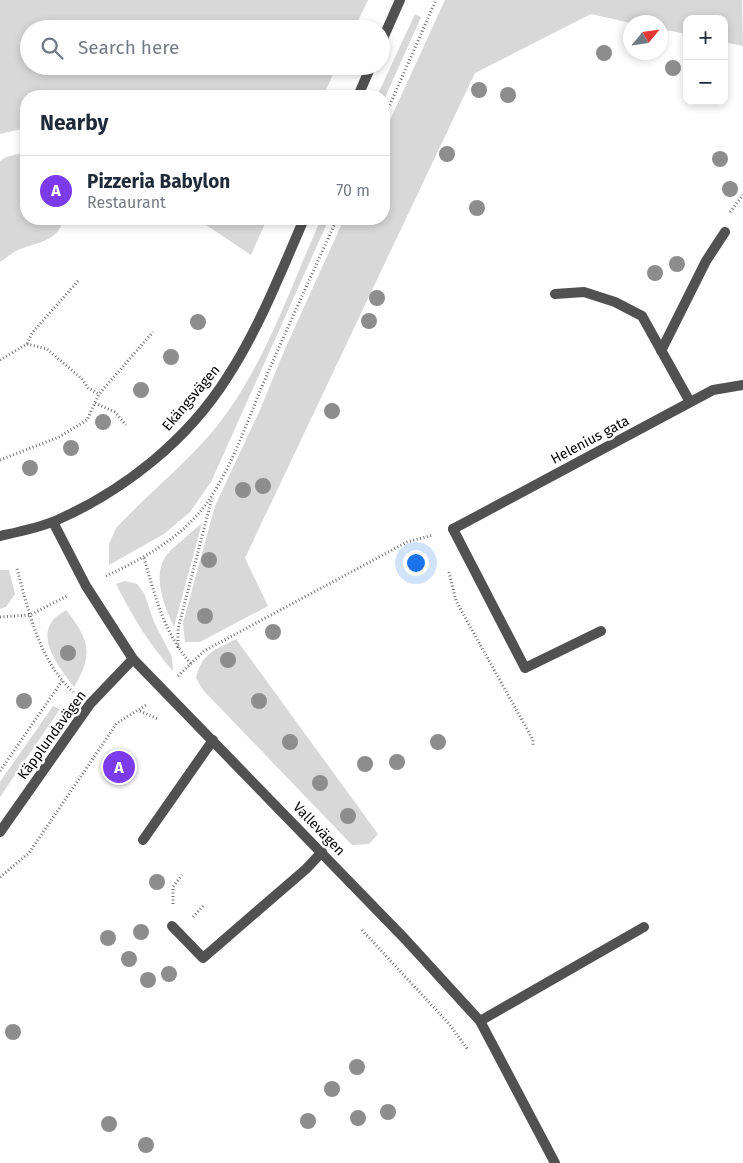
<!DOCTYPE html>
<html lang="en">
<head>
<meta charset="utf-8">
<style>
	:root { --surface:#fff; --page:#f6f6f7; --text:#1f2937; --muted:#747a83; --line:#e0e1e3; --accent:#7c3aed }
	body { margin:0; font-family:"Fira Sans",sans-serif; background:var(--page); color:var(--text) }
	.controls { position:absolute; right:15px; top:15px; display:grid; overflow:hidden; border-radius:10px; box-shadow:0 2px 8px #0003 }
	.controls button { width:45px; height:45px; display:grid; place-items:center; padding:0; border:0; border-bottom:1px solid var(--line); background:var(--surface); color:var(--text); font:25px sans-serif }
	.compass { position:absolute; left:623px; top:15px; width:45px; height:45px; border-radius:50%; background:var(--surface); box-shadow:0 2px 8px #0003; rotate:61deg }
	.you { position:absolute; left:415px; top:562px; width:18px; height:18px; margin:-12px; border:4px solid #fff; border-radius:50%; background:#1a73e8; box-shadow:0 0 0 8px #1a73e833 }
	.badge { display:grid; place-items:center; width:32px; height:32px; border-radius:50%; background:var(--accent); color:#fff; font-size:16px; font-weight:700 }
	.pin { position:absolute; translate:-50% -50%; border:2px solid #fff; box-shadow:0 1px 5px #0006 }
	.list { margin:0; padding:0; list-style:none }
	h2 { display:flex; justify-content:space-between; align-items:center; height:65px; margin:0; padding:0 20px; font-size:21px }
	h2 small { font-size:16px; font-weight:400; color:var(--muted) }
	.list li { display:grid; grid-template-columns:32px 1fr auto; gap:15px; align-items:center; box-sizing:border-box; height:70px; padding:0 20px; border-top:1px solid var(--line) }
	.list b { display:block; font-size:19px; white-space:nowrap }
	.list p { margin:0; font-size:16px; white-space:nowrap; color:var(--muted) }
	.list em { font-size:16px; font-style:normal; color:var(--muted) }
	.icon { flex:none; width:28px; height:28px; fill:none; stroke:currentColor; stroke-width:2; stroke-linecap:round; stroke-linejoin:round }
	.map { position:relative; flex:none; width:743px; height:1163px; overflow:hidden }
	.search { position:absolute; background:var(--surface); box-shadow:0 2px 8px #0003; left:20px; top:20px; width:370px; height:55px; display:flex; align-items:center; gap:12px; box-sizing:border-box; padding:0 18px; border-radius:28px; color:var(--muted); font-size:19px }
	.panel { position:absolute; background:var(--surface); box-shadow:0 2px 8px #0003; left:20px; top:90px; width:370px; height:135px; border-radius:20px }
	.map>svg:first-child { display:block }
	.green { fill:#d8d8d8 }
	.lines { fill:none; stroke-linecap:round; stroke-linejoin:round }
	.path { stroke:#737373; stroke-width:3; stroke-dasharray:1 2.5; stroke-linecap:butt }
	.service { stroke:#515151; stroke-width:10 }
	.minor { stroke:#515151; stroke-width:10 }
	.tertiary { stroke:#515151; stroke-width:10 }
	.tree { fill:#8d8d8d }
	.labels { text-anchor:middle; dominant-baseline:central; stroke-width:5; stroke-linejoin:round; paint-order:stroke }
	.street-label { font-size:14px; fill:#000; stroke:#fff }
</style>
</head>
<body>
<div class="map">
<svg width="743" height="1163" viewBox="0 0 743 1163">
	<rect width="100%" height="100%" fill="#fff"/>
	<path class="green" d="M0,0H368L354,29H29V66H337L323,96H26V128L0,134Z
		M445,0H742L743,46L724,42V19H687V34L661,29L660,22L630,23L591,14L475,73L245,558L268,606L200,642H185L183,623L215,506L260,410L285,349L344,219H384V133Z
		M415,14L421,17L384,100V96H377Z
		M26,152V219H63C60,240 37,243 20,249C13,252 6,258 0,262V161L6,157Z
		M197,219H267L251,255Z
		M321,219H329L211,482L190,512L164,534L109,565V544L116,528C147,495 183,466 213,431C263,371 289,290 321,219Z
		M202,523L174,627C163,603 149,570 172,549C182,540 192,532 202,523Z
		M0,570H9L15,594L6,607L0,609Z
		M125,581L137,584L144,593L154,622L172,657L173,671C149,644 132,616 116,584Z
		M66,610C89,639 94,654 74,687C62,671 36,640 53,620C56,616 62,613 66,610Z
		M236,639L378,834L369,844L352,845L203,690L196,678C202,653 215,650 236,639Z
		M53,706L60,709L0,797V782Z"/>
	<g class="lines">
		<path class="path" d="M384,118L436,0
			M730,212L743,195
			M27,344L47,349L82,379L88,388L99,394
			M0,360L27,344L32,333L78,281
			M95,403L115,412L126,425
			M0,460L59,437L87,420L99,394L153,332
			M144,558C156,598 163,631 191,664
			M17,569C29,612 39,660 73,692
			M449,572L456,601L533,740V745
			M106,576C140,560 174,542 199,513C225,483 245,428 260,391C285,333 311,276 337,219
			M0,617L30,615L67,596
			M178,648V629L212,498
			M178,676L204,651L407,542L433,535
			M140,711L158,719
			M0,771L62,681
			M0,877L29,853L117,723L148,704
			M173,904V887L182,875
			M193,917L204,905
			M362,930L450,1025L468,1050"/>
		<path class="service" d="M555,294L584,292L615,302L642,316L690,402
			M661,351L706,261L725,232
			M453,529L525,668L601,631
			M143,840L213,740
			M172,926L203,958L306,869L322,852
			M480,1021L644,927"/>
		<path class="minor" d="M53,522L86,586L133,659L405,939L480,1021L555,1163
			M453,529L713,390L743,385
			M0,832L90,704L133,659"/>
		<path class="tertiary" d="M381,43L400,0
			M358,96L371,66
			M0,536C18,532 38,528 55,521C124,491 188,440 228,376C259,328 281,272 304,219"/>
	</g>
	<g class="tree">
		<circle cx="604" cy="53" r="8"/>
		<circle cx="673" cy="68" r="8"/>
		<circle cx="479" cy="90" r="8"/>
		<circle cx="508" cy="95" r="8"/>
		<circle cx="447" cy="154" r="8"/>
		<circle cx="720" cy="159" r="8"/>
		<circle cx="730" cy="189" r="8"/>
		<circle cx="477" cy="208" r="8"/>
		<circle cx="677" cy="264" r="8"/>
		<circle cx="655" cy="273" r="8"/>
		<circle cx="377" cy="298" r="8"/>
		<circle cx="369" cy="321" r="8"/>
		<circle cx="198" cy="322" r="8"/>
		<circle cx="171" cy="357" r="8"/>
		<circle cx="141" cy="390" r="8"/>
		<circle cx="332" cy="411" r="8"/>
		<circle cx="103" cy="422" r="8"/>
		<circle cx="71" cy="448" r="8"/>
		<circle cx="30" cy="468" r="8"/>
		<circle cx="263" cy="486" r="8"/>
		<circle cx="243" cy="490" r="8"/>
		<circle cx="209" cy="560" r="8"/>
		<circle cx="205" cy="616" r="8"/>
		<circle cx="273" cy="632" r="8"/>
		<circle cx="68" cy="653" r="8"/>
		<circle cx="228" cy="660" r="8"/>
		<circle cx="24" cy="701" r="8"/>
		<circle cx="259" cy="701" r="8"/>
		<circle cx="290" cy="742" r="8"/>
		<circle cx="438" cy="742" r="8"/>
		<circle cx="397" cy="762" r="8"/>
		<circle cx="365" cy="764" r="8"/>
		<circle cx="320" cy="783" r="8"/>
		<circle cx="348" cy="816" r="8"/>
		<circle cx="157" cy="882" r="8"/>
		<circle cx="141" cy="932" r="8"/>
		<circle cx="108" cy="938" r="8"/>
		<circle cx="129" cy="959" r="8"/>
		<circle cx="169" cy="974" r="8"/>
		<circle cx="148" cy="980" r="8"/>
		<circle cx="13" cy="1032" r="8"/>
		<circle cx="357" cy="1067" r="8"/>
		<circle cx="332" cy="1089" r="8"/>
		<circle cx="388" cy="1112" r="8"/>
		<circle cx="358" cy="1118" r="8"/>
		<circle cx="308" cy="1121" r="8"/>
		<circle cx="109" cy="1124" r="8"/>
		<circle cx="146" cy="1145" r="8"/>
	</g>
	<g class="labels">
		<g class="street-label">
			<text transform="translate(191 398) rotate(-50)">Ekängsvägen</text>
			<text transform="translate(590 440) rotate(-28)">Helenius gata</text>
			<text transform="translate(52 735) rotate(-54)">Käpplundavägen</text>
			<text transform="translate(319 829) rotate(46)">Vallevägen</text>
		</g>
	</g>
</svg>
<div class="controls">
<button>+</button>
<button>−</button>
</div>
<svg class="compass" viewBox="-18 -18 36 36"><path d="M0-13l5 13h-10z" fill="#e53935"/><path d="M0 13l5-13h-10z" fill="#747a83"/></svg>
<div class="you"></div>
<div class="pin badge" style="left:119px;top:767px">A</div>
<div class="search"><svg class="icon" aria-label="search" viewBox="0 0 24 24"><circle cx="10" cy="10" r="6"/><path d="M15 15l6 6"/></svg>Search here</div>
<section class="panel">
<h2>Nearby<small></small></h2>
<ul class="list">
<li><span class="badge">A</span><div><b>Pizzeria Babylon</b><p>Restaurant</p></div><em>70 m</em></li>
</ul>
</section>
</div>
</body>
</html>
